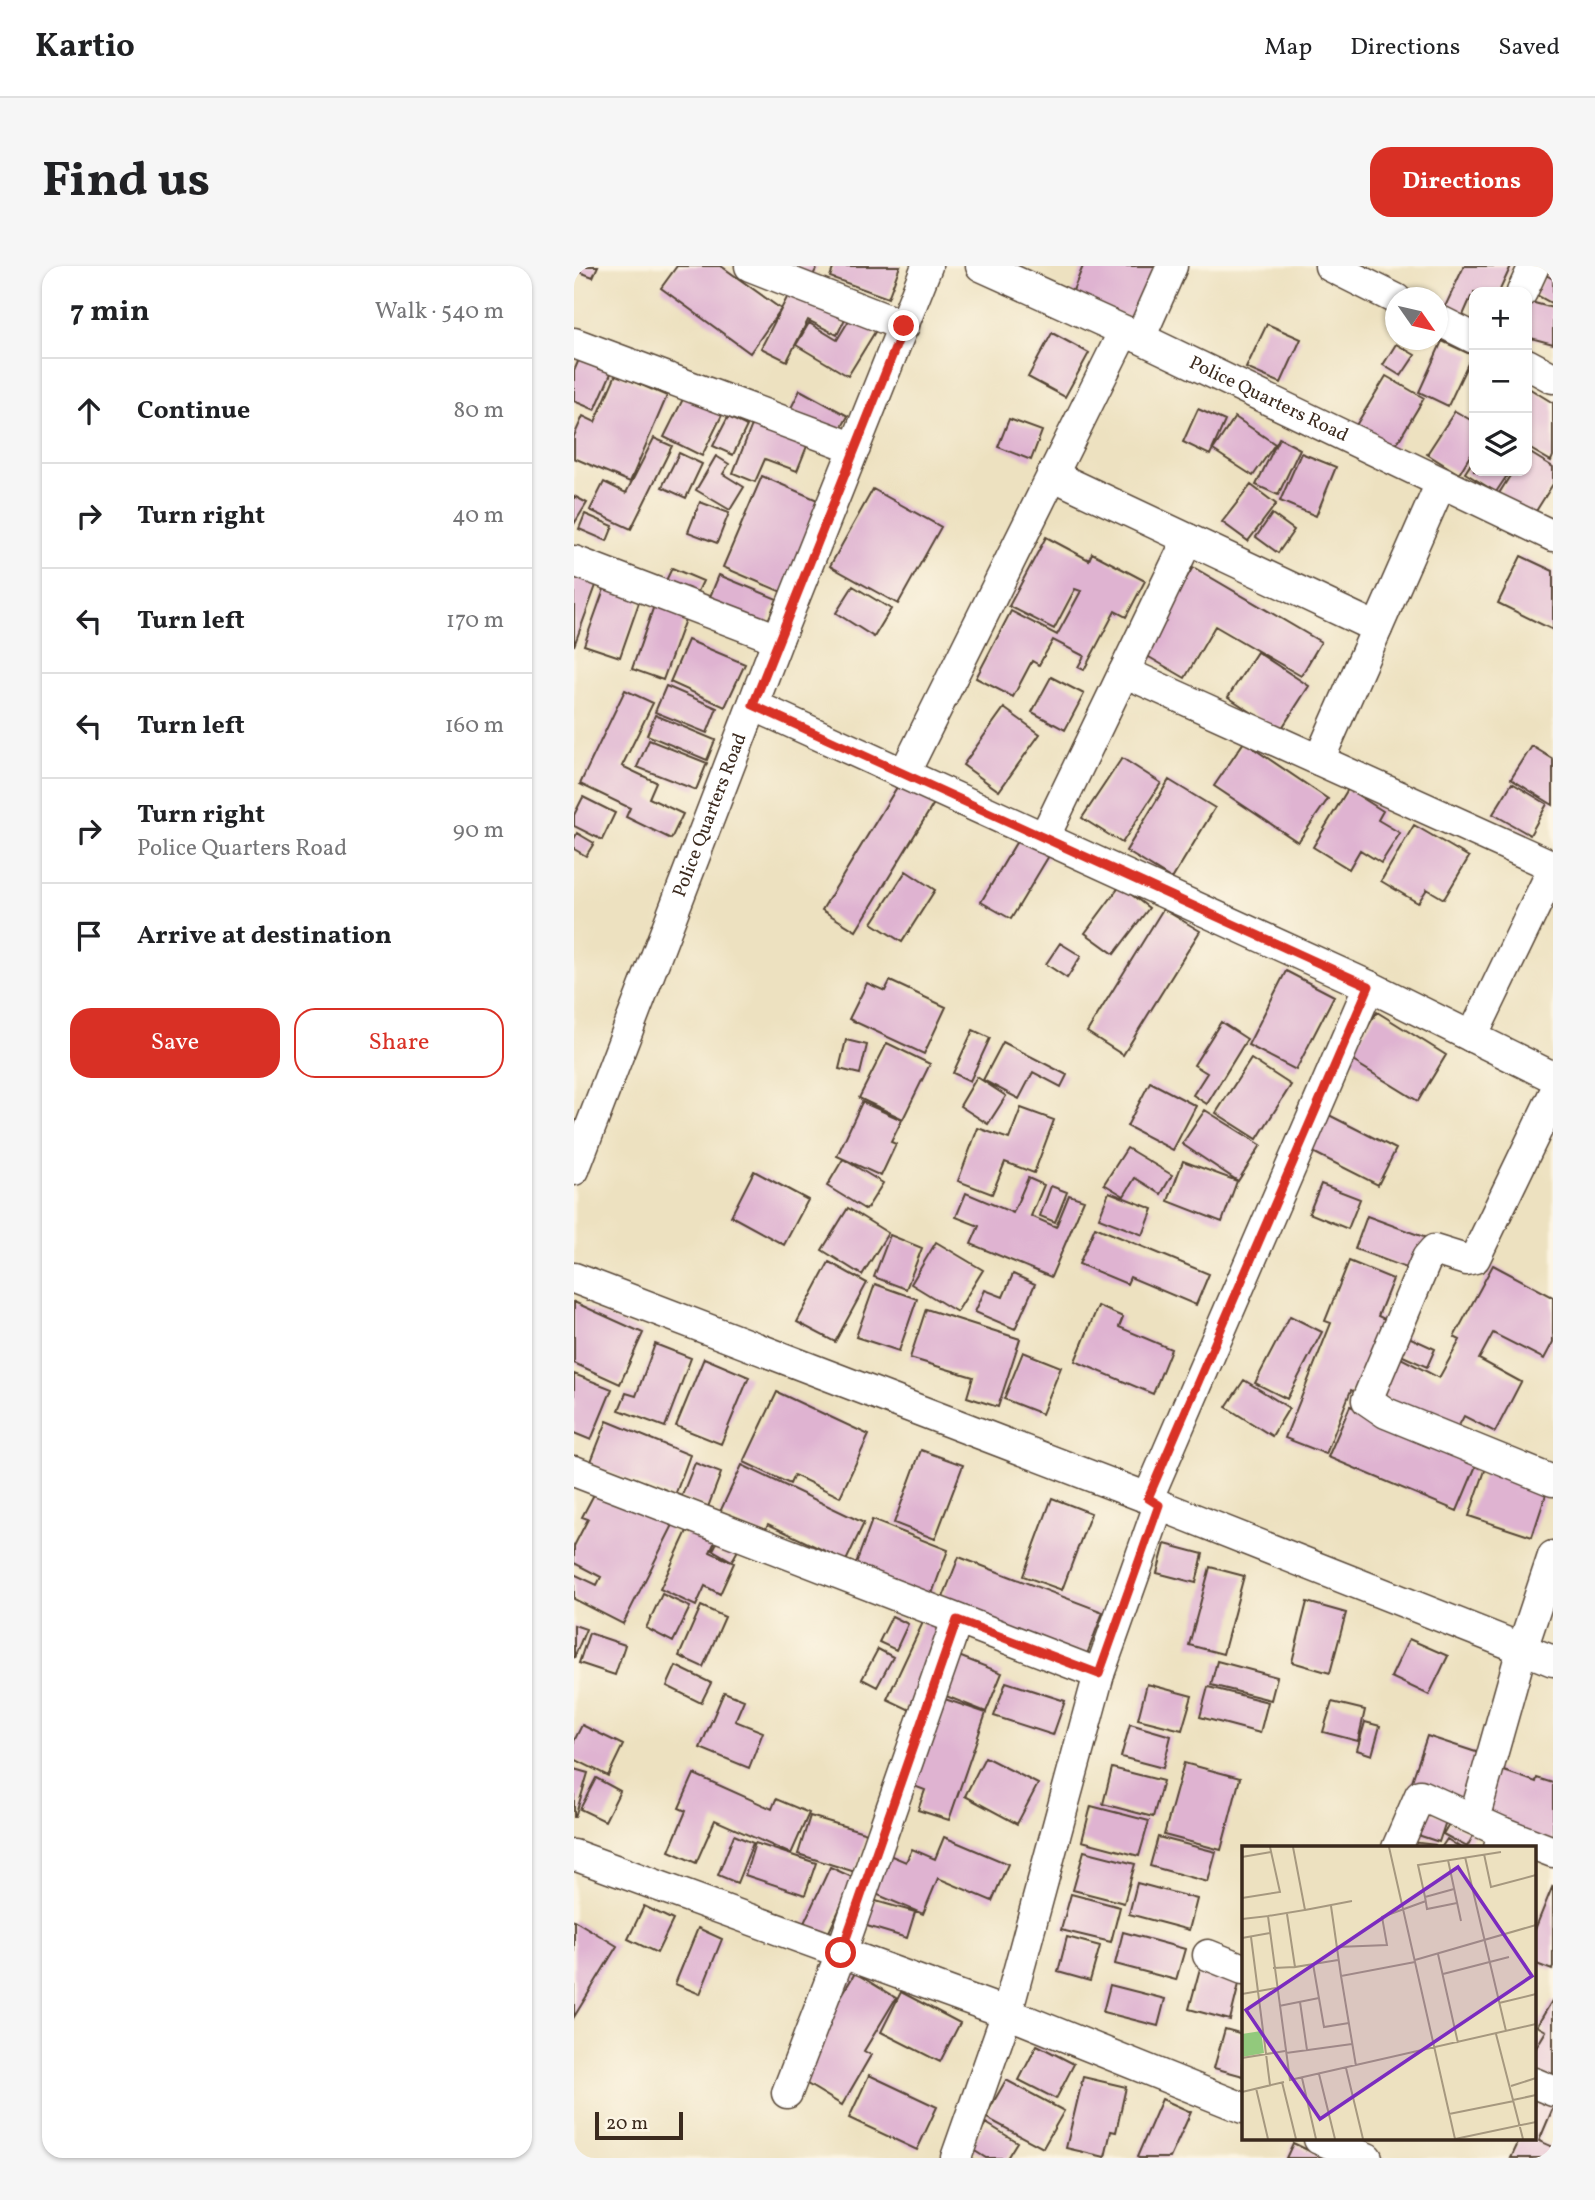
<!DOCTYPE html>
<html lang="en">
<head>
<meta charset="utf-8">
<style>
	:root { --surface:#fff; --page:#f6f6f6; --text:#202124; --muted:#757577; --line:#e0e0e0; --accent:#d93025 }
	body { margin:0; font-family:Vollkorn,serif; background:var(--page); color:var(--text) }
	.controls { position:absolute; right:21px; top:21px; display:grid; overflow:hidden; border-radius:14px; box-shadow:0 2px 5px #0004 }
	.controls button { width:63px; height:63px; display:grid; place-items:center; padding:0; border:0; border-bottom:2px solid var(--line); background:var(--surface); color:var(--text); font:35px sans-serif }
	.compass { position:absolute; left:811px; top:21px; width:63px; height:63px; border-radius:50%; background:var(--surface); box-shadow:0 2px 5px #0004; rotate:124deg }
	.scale { position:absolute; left:21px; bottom:18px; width:88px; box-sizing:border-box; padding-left:7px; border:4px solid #3b2a1e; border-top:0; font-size:19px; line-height:24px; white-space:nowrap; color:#3b2a1e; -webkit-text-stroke:5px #fcf5e5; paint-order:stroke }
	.stop { position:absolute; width:21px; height:21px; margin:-16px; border:5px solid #d93025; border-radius:50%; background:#fff }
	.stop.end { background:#d93025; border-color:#fff; box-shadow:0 2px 7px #0008 }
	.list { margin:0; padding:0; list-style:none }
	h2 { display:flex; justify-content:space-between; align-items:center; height:91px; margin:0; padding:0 28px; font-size:30px }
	h2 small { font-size:23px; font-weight:400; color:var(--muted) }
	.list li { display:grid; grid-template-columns:46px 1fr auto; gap:21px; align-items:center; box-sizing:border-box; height:105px; padding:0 28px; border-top:2px solid var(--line) }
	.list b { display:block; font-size:26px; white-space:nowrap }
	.list p { margin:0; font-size:23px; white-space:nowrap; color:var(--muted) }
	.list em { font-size:23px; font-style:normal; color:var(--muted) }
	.actions { display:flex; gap:14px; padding:21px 28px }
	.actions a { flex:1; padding:16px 0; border:2px solid var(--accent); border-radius:21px; text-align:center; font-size:24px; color:var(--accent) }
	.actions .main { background:var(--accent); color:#fff }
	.icon { flex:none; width:38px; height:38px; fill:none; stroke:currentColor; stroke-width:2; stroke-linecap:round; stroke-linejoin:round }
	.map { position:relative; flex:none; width:979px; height:1892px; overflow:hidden; border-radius:21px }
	header { display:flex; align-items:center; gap:42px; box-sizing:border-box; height:98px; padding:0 35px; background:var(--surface); border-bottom:2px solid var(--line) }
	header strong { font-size:33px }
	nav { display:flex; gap:38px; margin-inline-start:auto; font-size:24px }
	.intro { display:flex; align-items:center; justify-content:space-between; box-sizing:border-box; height:168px; padding:0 42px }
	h1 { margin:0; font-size:49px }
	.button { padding:18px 32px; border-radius:21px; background:var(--accent); color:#fff; font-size:24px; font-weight:700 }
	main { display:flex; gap:42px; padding:0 42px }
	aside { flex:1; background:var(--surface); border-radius:21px; box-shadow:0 2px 5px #0004 }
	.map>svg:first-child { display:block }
	.building { fill:#dfb3d1 }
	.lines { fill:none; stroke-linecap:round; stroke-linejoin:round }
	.minor-casing { stroke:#564536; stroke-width:33 }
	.minor { stroke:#fff; stroke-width:30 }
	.route { stroke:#d93025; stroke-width:9 }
	.labels { text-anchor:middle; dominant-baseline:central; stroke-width:6; stroke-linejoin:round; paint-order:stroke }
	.street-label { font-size:19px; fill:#3b2a1e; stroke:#fcf5e5 }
	.inset-road { fill:none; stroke:#a6987f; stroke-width:2 }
	.view { fill:#7b2cbf; fill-opacity:0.15; stroke:#7b2cbf; stroke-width:3.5 }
	.inset-edge { fill:none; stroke:#3b2a1e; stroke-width:3.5 }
</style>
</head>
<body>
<header>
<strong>Kartio</strong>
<nav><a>Map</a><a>Directions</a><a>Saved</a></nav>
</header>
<div class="intro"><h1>Find us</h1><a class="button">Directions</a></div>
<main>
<aside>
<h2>7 min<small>Walk · 540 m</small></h2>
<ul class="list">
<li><svg class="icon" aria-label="ahead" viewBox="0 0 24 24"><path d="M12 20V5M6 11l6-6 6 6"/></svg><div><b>Continue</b></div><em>80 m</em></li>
<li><svg class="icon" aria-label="right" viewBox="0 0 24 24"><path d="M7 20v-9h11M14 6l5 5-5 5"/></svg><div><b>Turn right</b></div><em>40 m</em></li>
<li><svg class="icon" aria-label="left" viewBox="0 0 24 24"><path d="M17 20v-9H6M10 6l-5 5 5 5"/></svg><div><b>Turn left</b></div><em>170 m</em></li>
<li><svg class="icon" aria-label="left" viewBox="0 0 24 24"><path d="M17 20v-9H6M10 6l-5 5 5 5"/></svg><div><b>Turn left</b></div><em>160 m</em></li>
<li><svg class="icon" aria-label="right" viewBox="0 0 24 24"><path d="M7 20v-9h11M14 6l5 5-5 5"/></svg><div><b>Turn right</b><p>Police Quarters Road</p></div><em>90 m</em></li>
<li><svg class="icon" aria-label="arrive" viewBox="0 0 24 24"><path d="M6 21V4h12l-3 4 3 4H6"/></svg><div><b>Arrive at destination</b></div></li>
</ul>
<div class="actions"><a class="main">Save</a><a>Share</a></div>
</aside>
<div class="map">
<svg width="979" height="1892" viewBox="0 0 979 1892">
	<rect width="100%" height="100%" fill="#fcf5e5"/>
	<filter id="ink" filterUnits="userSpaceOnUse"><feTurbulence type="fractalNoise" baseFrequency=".0143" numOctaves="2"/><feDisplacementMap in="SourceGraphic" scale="14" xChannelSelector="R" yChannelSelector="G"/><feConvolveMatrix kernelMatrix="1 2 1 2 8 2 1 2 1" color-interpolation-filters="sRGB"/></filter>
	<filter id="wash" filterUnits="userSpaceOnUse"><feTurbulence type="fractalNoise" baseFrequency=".00686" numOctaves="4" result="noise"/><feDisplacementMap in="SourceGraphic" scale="28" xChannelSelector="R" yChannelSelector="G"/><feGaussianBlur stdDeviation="1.57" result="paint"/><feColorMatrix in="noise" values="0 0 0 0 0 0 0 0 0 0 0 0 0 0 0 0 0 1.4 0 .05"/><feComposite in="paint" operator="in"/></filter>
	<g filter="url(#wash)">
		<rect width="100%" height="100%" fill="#ede1c0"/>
		<g id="blocks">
			<path class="building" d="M0,0H24L19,11L0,4Z
				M103,0H147L207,43L176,87L87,22Z
				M217,0H244L238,11Z
				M260,0H326L314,32L256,11Z
				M509,0H582L560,54L498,27Z
				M890,0H937L925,26H900V32L897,31L887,54L869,45Z
				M972,9L979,13V38L961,28Z
				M218,22L273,49L263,69L234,54L213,95L187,82Z
				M953,35L979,42V78L953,71Z
				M280,46L304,61L274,110L222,79L235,57L263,74Z
				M693,58L727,73L707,117L672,102Z
				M478,67L515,87L491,131L454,111Z
				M868,75L898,89L874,140L845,126Z
				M822,78L841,89L827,110L809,99Z
				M6,91L38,105L21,144L0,135V105Z
				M42,108L93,130L56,216L0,192V170L9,150L21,156Z
				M812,110L850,132L819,184L781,161Z
				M953,121L979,137V190L977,195L953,181Z
				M226,124L274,150L263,170L216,144Z
				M111,129L149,147L128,190L90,171Z
				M624,143L651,155L636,189L609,176Z
				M881,145L900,156V183L885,208L853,188Z
				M154,151L173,160L159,189L139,180Z
				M661,151L701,178L679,210L639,184Z
				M435,153L468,165L457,194L424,181Z
				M180,154L235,175L223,205L191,193L181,216L159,207Z
				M80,172L98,180L57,263L16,244L30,216L52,227Z
				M705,172L726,183L704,229L682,219Z
				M953,185L979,201V218L959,250L924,229L939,205H953Z
				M105,187L128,198L112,232L88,221Z
				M727,187L762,201L742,250L706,235Z
				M142,190L155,198L149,208L170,221L156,244L122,224Z
				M900,193V205H936L922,226L891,207Z
				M188,210L248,236L210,327L149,301Z
				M677,219L702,238L674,275L648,256Z
				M299,223L367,261L324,338L256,300Z
				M0,230L13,237L0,258Z
				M126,236L155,247L143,277L114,266Z
				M11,248L39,260L33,275L5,263Z
				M698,248L720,264L704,287L682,271Z
				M472,271L515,294L518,287L571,315L552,351L541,345L510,404L504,401L510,390L479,374L465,399L458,395L439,431L402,412L437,345L483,369L507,325L501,323L480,363L435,340Z
				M947,290L979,305V364L924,337Z
				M619,301L747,376L727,410L641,360L611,412L568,387Z
				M98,302L129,315L120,334L89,321Z
				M0,309L24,314L0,380Z
				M145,309L203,333L191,362L133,338Z
				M34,312L69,325L46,391L10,379Z
				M279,320L317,343L300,371L262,347Z
				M82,334L114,345L89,414L58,403Z
				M114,374L171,398L151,441L96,416Z
				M683,386L735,420L706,465L654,431Z
				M477,411L510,428L491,464L458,446Z
				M92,420L143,442L133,467L81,446Z
				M51,424L79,437L48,500L82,516L75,532L109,548L97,573L52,551L56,542L6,518Z
				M430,442L466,468L425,525L389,499Z
				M81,449L141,474L133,494L73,469Z
				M75,474L133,497L122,524L63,501Z
				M670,476L754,533L724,576L640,520Z
				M958,480L979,493V539L937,513Z
				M548,492L587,517L548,577L508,552Z
				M328,513L362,534L282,665L248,644Z
				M595,514L641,542L598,613L552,585Z
				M938,517L973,538L956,569L919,548Z
				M774,523L809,545L804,554L826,567L807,597L786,584L775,603L739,581Z
				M9,531L41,547L28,574L0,560V549Z
				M840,559L895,591L870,633L853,623L844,637L807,615Z
				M3,567L20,577L12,590L0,583V573Z
				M446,570L476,588L437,653L407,636Z
				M332,605L361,624L328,676L298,657Z
				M546,620L575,642L540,688L511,667Z
				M589,643L626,665L549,789L513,766Z
				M486,677L507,690L493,712L472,698Z
				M712,705L760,730L722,804L674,779Z
				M316,715L372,741L350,788L275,753L293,717L311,725Z
				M803,746L872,789L844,835L774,792Z
				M647,756L673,773L633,838L619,829L633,807L620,799Z
				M399,764L416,772L396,815L379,807Z
				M272,774L293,779L286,808L265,803Z
				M429,776L493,809L487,821L459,806L445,833L409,814Z
				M313,777L356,798L329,853L285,832Z
				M677,793L717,819L683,873L642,847Z
				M403,811L432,830L414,858L386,840Z
				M576,816L622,840L599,884L553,860Z
				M288,836L328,854L317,876L322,878L307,910L263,890Z
				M447,842L480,854L460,907L431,896L418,928L384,915L404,862L435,873Z
				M631,844L687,879L664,915L608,878Z
				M751,847L822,883L804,919L733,883Z
				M553,882L598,909L587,928L561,912L550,930L530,918Z
				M269,893L309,917L292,944L253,920Z
				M609,895L663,915L648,956L594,935Z
				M180,905L234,934L210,979L157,950Z
				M454,912L470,919L457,950L482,961L495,929L510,934L477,1011L397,978L405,960L382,951L392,927L439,947Z
				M747,918L786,933L774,963L735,947Z
				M477,920L493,926L481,956L466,950Z
				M535,926L579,943L569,969L525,952Z
				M274,942L314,967L288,1009L248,984Z
				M793,950L858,974L846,1007L781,983Z
				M521,961L635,1008L622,1039L556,1011L553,1018L505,998Z
				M316,969L348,982L332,1023L300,1011Z
				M362,976L409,1004L383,1046L337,1018Z
				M775,995L819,1013L804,1050L819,1057L789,1129L777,1124L752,1188L711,1172L757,1057L751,1055Z
				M255,996L293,1017L261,1076L223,1056Z
				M919,999L979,1031V1076L970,1093L919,1067L905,1093L947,1116L921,1166L890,1150L880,1169L802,1127L823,1090L865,1112L886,1074L880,1071Z
				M439,1008L461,1018L441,1063L401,1046L411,1024L429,1031Z
				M301,1018L343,1033L325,1085L282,1071Z
				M0,1036L69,1067L46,1118L0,1097Z
				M524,1040L549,1051L545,1061L597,1083L579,1128L501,1095Z
				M352,1043L446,1073L424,1141L393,1131L399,1111L336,1092Z
				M716,1050L748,1066L713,1133L681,1117Z
				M828,1068L861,1083L853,1101L820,1086Z
				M81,1078L117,1092L91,1161L45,1144L52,1127L62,1130Z
				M449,1086L487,1101L468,1148L430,1133Z
				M130,1092L175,1111L147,1178L102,1160Z
				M0,1108L38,1123L17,1174L0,1167Z
				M670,1114L715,1142L698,1170L652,1141Z
				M203,1126L295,1169L266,1231L220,1209L216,1218L170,1196Z
				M776,1140L904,1195L883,1245L754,1191Z
				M33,1155L116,1189L100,1232L16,1198Z
				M347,1184L389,1199L361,1273L320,1257Z
				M914,1196L976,1216L958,1271L895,1250Z
				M121,1197L147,1207L134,1241L107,1232Z
				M168,1199L290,1257L272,1295L194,1258L189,1269L145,1248Z
				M26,1217L101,1255L49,1358L0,1333V1308L23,1319L27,1311L0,1297V1280L14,1253L8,1251Z
				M478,1232L517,1247L488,1324L449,1310Z
				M119,1252L146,1265L136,1286L160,1297L146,1328L131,1320L122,1340L86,1323Z
				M298,1254L374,1284L355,1336L280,1303Z
				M149,1265L169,1275L158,1295L139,1284Z
				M591,1278L629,1288L622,1317L583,1307Z
				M385,1291L529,1346L510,1396L366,1339Z
				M636,1301L670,1310L649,1388L615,1379Z
				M88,1328L116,1341L99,1376L72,1362Z
				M733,1336L772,1347L756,1407L718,1396Z
				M127,1340L151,1351L129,1401L105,1390Z
				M318,1350L334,1358L322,1384L305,1376Z
				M351,1352L376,1364L338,1445L313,1433Z
				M0,1359L12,1363L0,1392Z
				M15,1367L51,1379L41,1409L5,1397Z
				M835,1373L874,1390L855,1429L817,1411Z
				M304,1383L319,1391L303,1421L288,1413Z
				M377,1387L428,1407L412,1446L362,1426Z
				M643,1395L703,1411L697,1434L637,1419Z
				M102,1400L137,1417L127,1437L93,1420Z
				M432,1416L491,1435L479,1469L420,1450Z
				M573,1418L618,1430L608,1464L564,1453Z
				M634,1421L694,1436L686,1467L626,1451Z
				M150,1426L170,1434L161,1455L189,1466L175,1502L126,1482Z
				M362,1430L412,1447L375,1554L344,1544L351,1524L332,1517Z
				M758,1436L791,1444L784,1475L749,1466Z
				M791,1456L806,1460L798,1489L783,1484Z
				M556,1458L597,1470L589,1502L547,1491Z
				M8,1459L49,1479L34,1510L0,1493V1475Z
				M853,1470L911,1489L894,1540L836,1521Z
				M411,1491L464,1518L443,1558L391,1530Z
				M610,1497L666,1512L647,1584L590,1569Z
				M538,1502L589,1515L579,1551L529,1538Z
				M921,1502L962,1516L963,1512L979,1517V1579L904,1552Z
				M0,1503L14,1507L1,1551H0Z
				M120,1508L198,1543L202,1533L235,1547L217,1588L141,1554L122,1597L95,1585L112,1545L105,1542Z
				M22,1512L46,1525L31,1555L6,1543Z
				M517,1540L575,1555L565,1590L508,1575Z
				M843,1542L873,1552L865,1576L835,1566Z
				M236,1550L293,1567L281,1606L224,1588Z
				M876,1556L900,1568L893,1581L869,1568Z
				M160,1569L179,1577L163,1617L144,1609Z
				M370,1571L434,1598L418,1635L364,1612L349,1648L297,1626L313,1588L332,1596L338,1583L361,1593Z
				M584,1571L642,1586L634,1616L576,1600Z
				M873,1573L887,1582H867Z
				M837,1576L861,1579V1582H836Z
				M181,1577L242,1597L231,1629L171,1609Z
				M510,1585L561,1598L550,1637L499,1624Z
				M256,1601L280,1612L254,1668L230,1657Z
				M563,1617L623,1633L615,1664L555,1648Z
				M979,1619V1701L978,1704L960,1697V1666Z
				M497,1628L546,1641L537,1676L487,1664Z
				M291,1632L341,1646L333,1672L283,1657Z
				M70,1640L99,1654L83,1687L54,1673Z
				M0,1654L43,1680L0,1751Z
				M124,1662L148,1673L126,1728L101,1718Z
				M549,1666L611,1683L602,1714L541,1698Z
				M493,1671L526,1680L516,1715L484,1706Z
				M628,1695L668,1706L656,1754L615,1743Z
				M281,1707L322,1732L290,1785L297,1789L268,1839L220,1810Z
				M536,1719L591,1733L584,1760L529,1746Z
				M327,1726L386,1757L366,1796L307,1766Z
				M979,1733V1815L960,1803V1785L972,1765L963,1760Z
				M651,1763L669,1768V1810L640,1802Z
				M463,1779L500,1798L482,1833L445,1814Z
				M295,1809L363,1841L343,1884L275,1852Z
				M509,1811L552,1821L542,1866L537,1865L531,1891L492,1882Z
				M432,1814L490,1845L469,1882L411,1851Z
				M960,1822L979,1831V1842L965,1875L979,1881V1892H937L946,1873H960Z
				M588,1833L617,1846L596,1892H565L563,1891Z
				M412,1857L443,1876L433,1892H412L396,1882Z
				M719,1877L750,1892H712Z"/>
		</g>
	</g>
	<g filter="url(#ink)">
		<use href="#blocks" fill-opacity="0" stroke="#564536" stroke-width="2"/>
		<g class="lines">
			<g class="minor-casing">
				<g id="minor">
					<path d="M176,0L330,60"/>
					<path id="s1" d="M407,0L566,72L979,270"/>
					<path d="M756,0L822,33"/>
					<path d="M948,26L960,0"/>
					<path d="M864,54L900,72"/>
					<path d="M566,72L598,0"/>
					<path d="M0,77L281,182"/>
					<path d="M953,98L979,112"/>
					<path d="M478,209L803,362"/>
					<path d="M0,295L204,373"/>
					<path d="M550,406L614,273"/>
					<path d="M179,439L795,720L574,1232"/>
					<path d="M745,494L867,217"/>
					<path d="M330,508L550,65"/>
					<path d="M470,572L550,406L979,600"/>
					<path d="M795,720L979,811"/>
					<path d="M898,771L979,603"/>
					<path d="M979,830L901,992L892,994L860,984L853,992L793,1134L812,1147L979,1215"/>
					<path id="s2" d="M0,904L204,373L353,0"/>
					<path d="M0,1012L574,1232L585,1239L979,1395"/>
					<path d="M0,1205L525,1408"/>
					<path d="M900,1553L948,1383L979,1290"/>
					<path d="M930,1567L979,1586"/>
					<path d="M823,1582L846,1529L930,1567L925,1582"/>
					<path d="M0,1589L433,1747L669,1842"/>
					<path d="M634,1689L669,1703"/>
					<path d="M960,1817L979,1825"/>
					<path d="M213,1827L267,1687L383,1354"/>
					<path d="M745,1873L793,1892"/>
					<path d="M382,1892L433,1747L525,1408L585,1239"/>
				</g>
			</g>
			<use href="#minor" class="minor"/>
		</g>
	</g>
	<g class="lines" filter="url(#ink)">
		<path class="route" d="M267,1687L383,1354L525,1408L585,1239L574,1232L795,720L179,439L330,60"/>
	</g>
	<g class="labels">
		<g class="street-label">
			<text stroke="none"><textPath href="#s1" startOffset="317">Police Quarters Road</textPath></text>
			<text stroke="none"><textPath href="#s2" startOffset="380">Police Quarters Road</textPath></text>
		</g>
	</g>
	<g transform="translate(668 1580)">
		<rect width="294" height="294" fill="#ede1c0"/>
		<path d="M19,185L22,207L0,211V188Z" fill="#92c97c"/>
		<path class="inset-road" d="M147,1L213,293M242,8L249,41L294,29M0,11L29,6M223,11L264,185M206,14L219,75M212,43L183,51L185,63L215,57M183,51L176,19L259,6M0,52L38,46L28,1M89,60L99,130M63,64L110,55M45,68L53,121L96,114M26,70L63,64L51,1M0,73L26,70L48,234L294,178M9,91L28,239M0,92L28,87M95,101L145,99L140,71L184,55M196,108L216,197M173,114L294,79M71,118L82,181L107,177M31,122L53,121M201,128L267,111M0,148L34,142M58,156L65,204M257,157L294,148M37,160L77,152M254,188L281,293M44,207L110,198M0,212L43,205M114,220L99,130L173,116M104,222L121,293M77,228L93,293M60,232L74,293M40,236L54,293M269,240L294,232M14,242L26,293M0,246L42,236M271,254L294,249M207,268L272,255M213,293L294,276"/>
		<path class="view" d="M216,21L290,130L78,273L4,164Z"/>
		<rect width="294" height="294" class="inset-edge"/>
	</g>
</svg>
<div class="controls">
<button>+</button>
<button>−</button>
<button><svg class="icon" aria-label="layers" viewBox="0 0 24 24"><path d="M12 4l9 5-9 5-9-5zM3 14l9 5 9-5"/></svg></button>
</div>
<svg class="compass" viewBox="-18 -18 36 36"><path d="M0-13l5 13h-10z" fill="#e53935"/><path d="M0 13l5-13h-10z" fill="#757577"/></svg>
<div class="scale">20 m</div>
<div class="stop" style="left:267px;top:1687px"></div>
<div class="stop end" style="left:330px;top:60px"></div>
</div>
</main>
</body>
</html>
